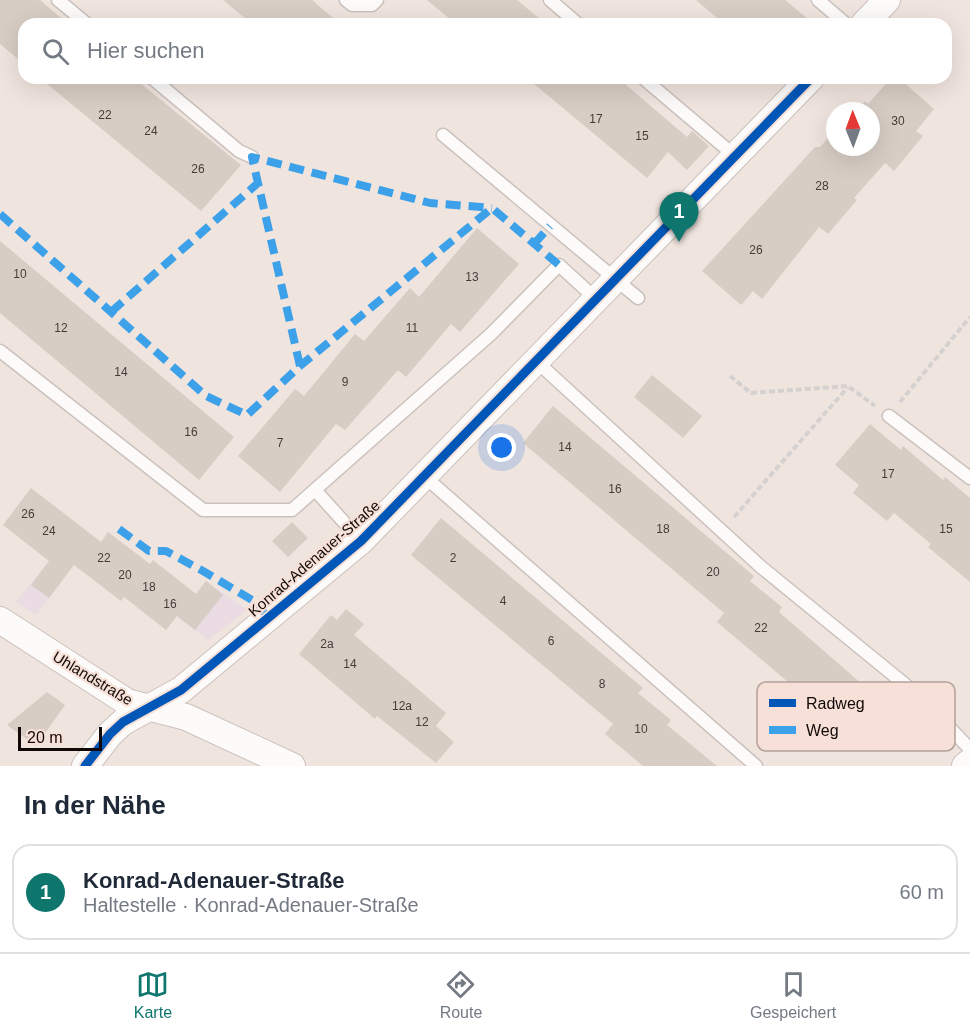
<!DOCTYPE html>
<html lang="de">
<head>
<meta charset="utf-8">
<style>
	:root { --surface:#fff; --page:#f2f2f3; --text:#1f2937; --muted:#747a83; --line:#e0e1e3; --accent:#0f766e }
	body { margin:0; font-family:Arial,sans-serif; background:var(--page); color:var(--text) }
	.compass { position:absolute; left:826px; top:102px; width:54px; height:54px; border-radius:50%; background:var(--surface); box-shadow:0 6px 24px #0002; rotate:359deg }
	.scale { position:absolute; left:18px; bottom:15px; width:84px; box-sizing:border-box; padding-left:6px; border:3px solid #100907; border-top:0; font-size:16px; line-height:21px; white-space:nowrap; color:#100907; -webkit-text-stroke:4px #f7e0d7; paint-order:stroke }
	.you { position:absolute; left:502px; top:448px; width:21px; height:21px; margin:-15px; border:4px solid #fff; border-radius:50%; background:#1a73e8; box-shadow:0 0 0 9px #1a73e833 }
	.badge { display:grid; place-items:center; width:39px; height:39px; border-radius:50%; background:var(--accent); color:#fff; font-size:20px; font-weight:700 }
	.pin { position:absolute; translate:-50% -50px; filter:drop-shadow(0 2px 3px #0008) }
	.pin::after { content:''; position:absolute; top:32px; width:21px; height:18px; background:inherit; clip-path:polygon(0 0,100% 0,50% 100%) }
	.list { margin:0; padding:0; list-style:none }
	h2 { display:flex; justify-content:space-between; align-items:center; height:78px; margin:0; padding:0 24px; font-size:26px }
	h2 small { font-size:20px; font-weight:400; color:var(--muted) }
	.list li { display:grid; grid-template-columns:39px 1fr auto; gap:18px; align-items:center; box-sizing:border-box; height:96px; margin:0 12px 12px; padding:0 12px; border:2px solid var(--line); border-radius:18px }
	.list b { display:block; font-size:22px; white-space:nowrap }
	.list p { margin:0; font-size:20px; white-space:nowrap; color:var(--muted) }
	.list em { font-size:20px; font-style:normal; color:var(--muted) }
	.icon { flex:none; width:33px; height:33px; fill:none; stroke:currentColor; stroke-width:2; stroke-linecap:round; stroke-linejoin:round }
	.map { position:relative; flex:none; width:970px; height:766px; overflow:hidden }
	.search { position:absolute; background:var(--surface); box-shadow:0 6px 24px #0002; left:18px; right:18px; top:18px; height:66px; display:flex; align-items:center; gap:15px; box-sizing:border-box; padding:0 21px; border-radius:18px; color:var(--muted); font-size:22px }
	.sheet { height:186px; background:var(--surface) }
	nav { display:flex; justify-content:space-around; align-items:center; box-sizing:border-box; height:84px; border-top:2px solid var(--line); background:var(--surface); font-size:16px; color:var(--muted) }
	nav a { display:grid; justify-items:center; gap:3px }
	nav .on { color:var(--accent) }
	.map>svg:first-child { display:block }
	.industrial { fill:#eadce2 }
	.building { fill:#d7cdc5 }
	.lines { fill:none; stroke-linecap:round; stroke-linejoin:round }
	.service-casing { stroke:#cbc1bd; stroke-width:15 }
	.minor-casing { stroke:#cbc1bd; stroke-width:28 }
	.path { stroke:#d5d1d0; stroke-width:4; stroke-dasharray:6 3; stroke-linecap:butt }
	.service { stroke:#fdfbfa; stroke-width:12 }
	.minor { stroke:#fdfbfa; stroke-width:26 }
	.quiet { stroke:#3da1e9; stroke-width:8; stroke-dasharray:15 8; stroke-linecap:butt }
	.cycleway-casing { stroke:#f7e0d7; stroke-width:13 }
	.cycleway { stroke:#0057b8; stroke-width:9 }
	.labels { text-anchor:middle; dominant-baseline:central; stroke-width:4.5; stroke-linejoin:round; paint-order:stroke }
	.number-label { font-size:12px; fill:#443c38 }
	.street-label { font-size:15px; fill:#100907; stroke:#f7e0d7 }
	.key { fill:#f7e0d7; stroke:#b2a099; stroke-width:1.5 }
	.key-label { font-size:16px; fill:#100907 }
</style>
</head>
<body>
<div class="map">
<svg width="970" height="766" viewBox="0 0 970 766">
	<rect width="100%" height="100%" fill="#f0e4de"/>
	<path class="industrial" d="M44,567L62,581L36,615L16,602Z
		M206,581L247,610L208,640L178,617Z"/>
	<path class="building" d="M0,0H40L68,24H24V64L0,44Z
		M223,0H312L340,24H252Z
		M427,0H517L546,24H456Z
		M696,0H785L814,24H724Z
		M40,78H134L241,165L201,211Z
		M527,78H618L687,137L692,131L709,146L687,170L668,152L647,178Z
		M891,78H899L934,109L916,131L923,136L894,171L885,163L854,198L857,200L828,234L819,227L762,299L753,291L741,305L702,271L815,147H820L828,138L832,142L835,138V147H871V111H857L865,101L868,104Z
		M477,228L519,264L460,332L451,324L406,377L398,370L345,430L336,424L280,492L238,456L295,389L304,396L355,334L364,341L410,288L419,297Z
		M0,241L234,437L199,480L0,313Z
		M652,375L702,416L683,438L634,397Z
		M553,406L754,576L750,581L782,607L779,612L862,684L833,720L717,622L724,613L523,443Z
		M870,424L901,450L903,446L943,480L945,477L970,498V582L928,547L931,544L894,513L887,521L853,493L859,485L835,465Z
		M31,488L101,542L108,532L150,564L153,560L196,594L206,581L223,595L195,630L177,616L166,630L124,597L121,601L74,565L49,598L31,585L49,561L3,525Z
		M441,518L643,688L638,693L671,720L667,725L717,766H643L605,734L613,724L411,555Z
		M292,522L308,538L288,557L272,541Z
		M346,609L364,624L354,635L446,713L436,726L454,742L436,763L377,716L375,719L299,654L331,615L337,620Z
		M47,692L65,705L36,746L7,725Z"/>
	<g class="lines">
		<g class="service-casing">
			<path id="service" d="M58,0L87,24
				M346,0L352,5H372L377,0
				M550,0L578,24
				M818,0L846,24
				M152,78L239,151L252,157
				M643,78L735,156
				M443,135L638,298
				M0,351L203,510H292L491,334L559,265L596,299
				M535,360L761,567L918,695L970,749
				M889,416L970,478
				M425,477L756,766
				M315,490L361,541"/>
		</g>
		<g class="minor-casing">
			<path id="minor" d="M864,24L887,0
				M0,620L127,702L186,717L292,766
				M85,766L110,734L123,722L181,690L361,541L811,78
				M965,766L970,762"/>
		</g>
		<path class="path" d="M730,376L751,393L848,386L875,406
			M900,402L970,317
			M734,517L848,387"/>
		<use href="#service" class="service"/>
		<use href="#minor" class="minor"/>
		<path class="quiet" d="M0,214L206,396L247,415L300,366L492,208L559,265
			M534,244L550,226
			M111,312L258,183
			M300,366L252,157L430,203L492,208
			M119,529L149,551H166L203,571L257,603L268,618"/>
		<g class="cycleway-casing">
			<path id="cycleway" d="M85,766L110,734L123,722L181,690L361,541L811,78"/>
		</g>
		<use href="#cycleway" class="cycleway"/>
	</g>
	<g class="labels">
		<g class="number-label">
			<text x="105" y="115">22</text>
			<text x="596" y="119">17</text>
			<text x="898" y="121">30</text>
			<text x="151" y="131">24</text>
			<text x="642" y="136">15</text>
			<text x="198" y="169">26</text>
			<text x="822" y="186">28</text>
			<text x="756" y="250">26</text>
			<text x="20" y="274">10</text>
			<text x="472" y="277">13</text>
			<text x="61" y="328">12</text>
			<text x="412" y="328">11</text>
			<text x="121" y="372">14</text>
			<text x="345" y="382">9</text>
			<text x="191" y="432">16</text>
			<text x="280" y="443">7</text>
			<text x="565" y="447">14</text>
			<text x="888" y="474">17</text>
			<text x="615" y="489">16</text>
			<text x="28" y="514">26</text>
			<text x="663" y="529">18</text>
			<text x="946" y="529">15</text>
			<text x="49" y="531">24</text>
			<text x="104" y="558">22</text>
			<text x="453" y="558">2</text>
			<text x="713" y="572">20</text>
			<text x="125" y="575">20</text>
			<text x="149" y="587">18</text>
			<text x="503" y="601">4</text>
			<text x="170" y="604">16</text>
			<text x="761" y="628">22</text>
			<text x="551" y="641">6</text>
			<text x="327" y="644">2a</text>
			<text x="350" y="664">14</text>
			<text x="602" y="684">8</text>
			<text x="402" y="706">12a</text>
			<text x="422" y="722">12</text>
			<text x="641" y="729">10</text>
		</g>
		<g class="street-label">
			<text transform="translate(314 558) rotate(-41)">Konrad-Adenauer-Straße</text>
			<text transform="translate(93 678) rotate(31)">Uhlandstraße</text>
		</g>
	</g>
	<rect x="757" y="682" width="198" height="69" rx="9" class="key"/>
	<rect x="769" y="699" width="27" height="8" fill="#0057b8"/>
	<rect x="769" y="726" width="27" height="8" fill="#3da1e9"/>
	<g class="key-label">
		<text x="806" y="709">Radweg</text>
		<text x="806" y="736">Weg</text>
	</g>
</svg>
<svg class="compass" viewBox="-18 -18 36 36"><path d="M0-13l5 13h-10z" fill="#e53935"/><path d="M0 13l5-13h-10z" fill="#747a83"/></svg>
<div class="scale">20 m</div>
<div class="you"></div>
<div class="pin badge" style="left:679px;top:242px">1</div>
<div class="search"><svg class="icon" aria-label="search" viewBox="0 0 24 24"><circle cx="10" cy="10" r="6"/><path d="M15 15l6 6"/></svg>Hier suchen</div>
</div>
<section class="sheet">
<h2>In der Nähe<small></small></h2>
<ul class="list">
<li><span class="badge">1</span><div><b>Konrad-Adenauer-Straße</b><p>Haltestelle · Konrad-Adenauer-Straße</p></div><em>60 m</em></li>
</ul>
</section>
<nav>
<a class="on"><svg class="icon" aria-label="map" viewBox="0 0 24 24"><path d="M3 6l6-2 6 2 6-2v14l-6 2-6-2-6 2zM9 4v14M15 6v14"/></svg>Karte</a>
<a><svg class="icon" aria-label="directions" viewBox="0 0 24 24"><path d="M12 3l9 9-9 9-9-9zM9 14v-3h6M13 9l2 2-2 2"/></svg>Route</a>
<a><svg class="icon" aria-label="saved" viewBox="0 0 24 24"><path d="M7 4h10v16l-5-4-5 4z"/></svg>Gespeichert</a>
</nav>
</body>
</html>
